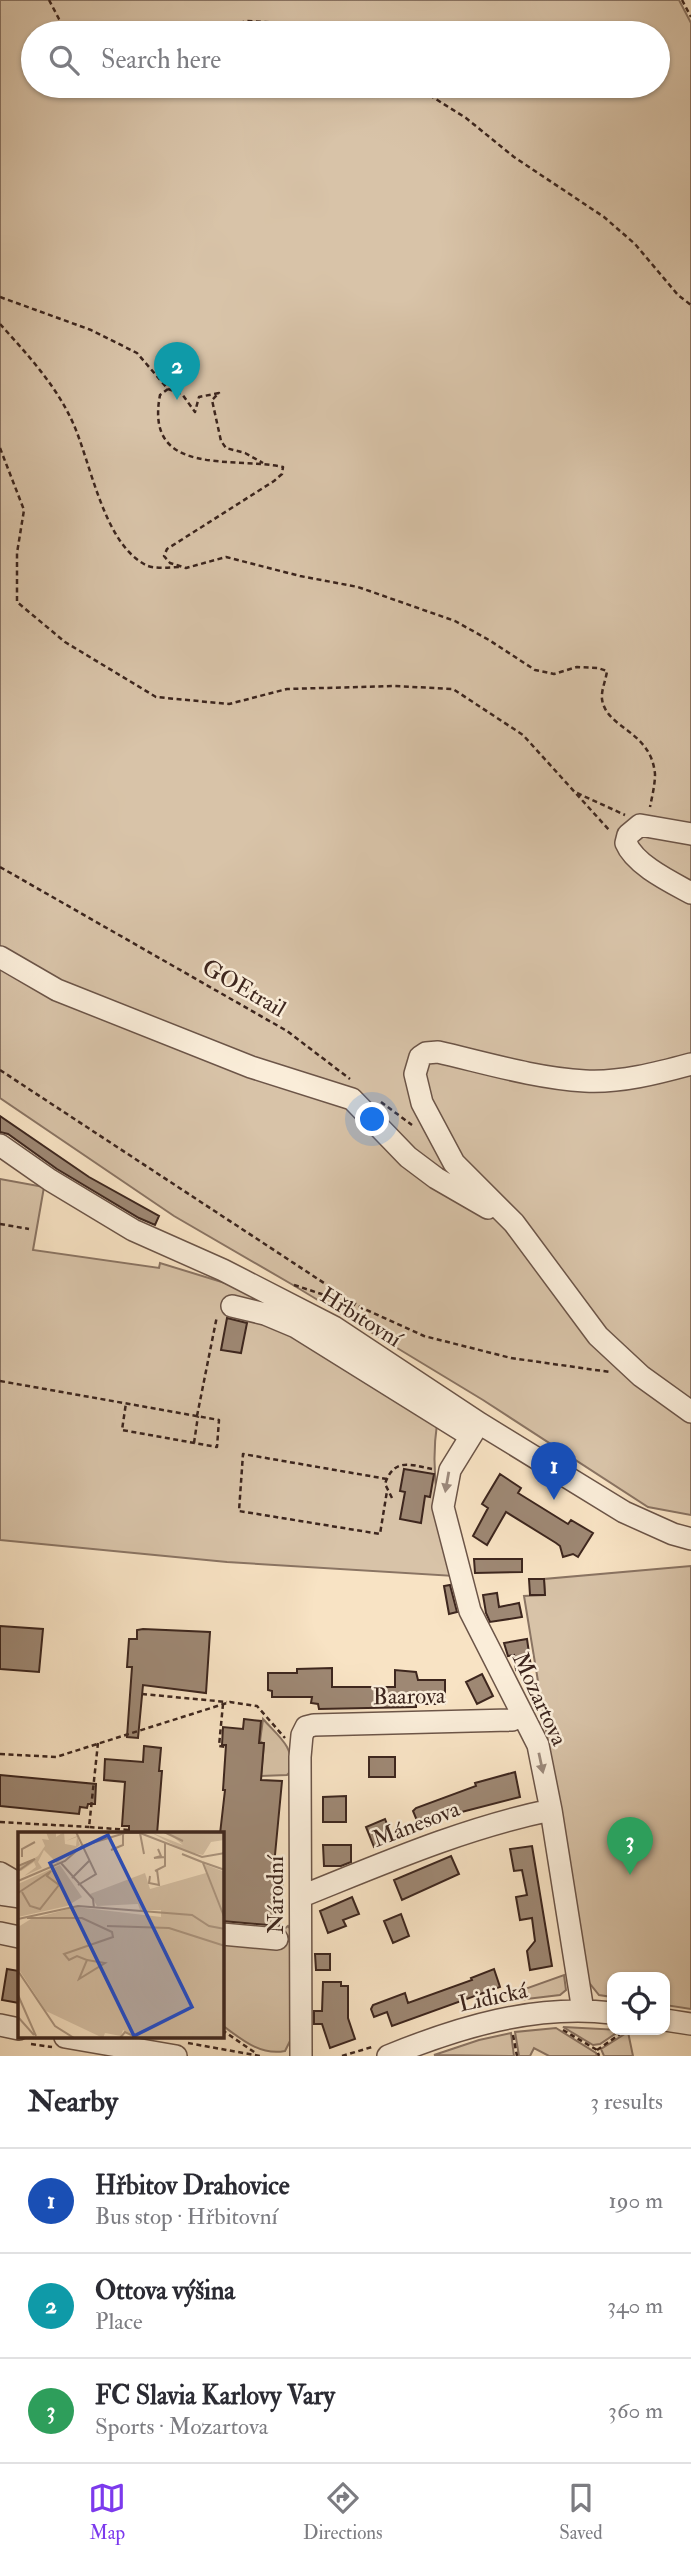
<!DOCTYPE html>
<html lang="en">
<head>
<meta charset="utf-8">
<style>
	:root { --surface:#fff; --page:#f2f2f3; --text:#2b2b33; --muted:#7c7c81; --line:#e1e1e2; --accent:#7c3aed }
	body { margin:0; font-family:"IM FELL Double Pica",serif; background:var(--page); color:var(--text) }
	.controls { position:absolute; right:21px; bottom:21px; display:grid; overflow:hidden; border-radius:14px; box-shadow:0 2px 5px #0004 }
	.controls button { width:63px; height:63px; display:grid; place-items:center; padding:0; border:0; border-bottom:2px solid var(--line); background:var(--surface); color:var(--text); font:35px sans-serif }
	.you { position:absolute; left:373px; top:1120px; width:24px; height:24px; margin:-18px; border:5px solid #fff; border-radius:50%; background:#1a73e8; box-shadow:0 0 0 10px #1a73e833 }
	.badge { display:grid; place-items:center; width:46px; height:46px; border-radius:50%; background:var(--accent); color:#fff; font-size:23px; font-weight:700 }
	.pin { position:absolute; translate:-50% -58px; filter:drop-shadow(0 2px 4px #0008) }
	.pin::after { content:''; position:absolute; top:37px; width:24px; height:21px; background:inherit; clip-path:polygon(0 0,100% 0,50% 100%) }
	.list { margin:0; padding:0; list-style:none }
	h2 { display:flex; justify-content:space-between; align-items:center; height:91px; margin:0; padding:0 28px; font-size:30px }
	h2 small { font-size:23px; font-weight:400; color:var(--muted) }
	.list li { display:grid; grid-template-columns:46px 1fr auto; gap:21px; align-items:center; box-sizing:border-box; height:105px; padding:0 28px; border-top:2px solid var(--line) }
	.list b { display:block; font-size:26px; white-space:nowrap }
	.list p { margin:0; font-size:23px; white-space:nowrap; color:var(--muted) }
	.list em { font-size:23px; font-style:normal; color:var(--muted) }
	.icon { flex:none; width:38px; height:38px; fill:none; stroke:currentColor; stroke-width:2; stroke-linecap:round; stroke-linejoin:round }
	.map { position:relative; flex:none; width:691px; height:2056px; overflow:hidden }
	.search { position:absolute; background:var(--surface); box-shadow:0 2px 5px #0004; left:21px; right:21px; top:21px; height:77px; display:flex; align-items:center; gap:18px; box-sizing:border-box; padding:0 24px; border-radius:38px; color:var(--muted); font-size:26px }
	.sheet { height:406px; background:var(--surface) }
	nav { display:flex; justify-content:space-around; align-items:center; box-sizing:border-box; height:98px; border-top:2px solid var(--line); background:var(--surface); font-size:19px; color:var(--muted) }
	nav a { display:grid; justify-items:center; gap:4px }
	nav .on { color:var(--accent) }
	.map>svg:first-child { display:block }
	.green { fill:#d8c3a8; stroke:#8a7463; stroke-width:2; fill-rule:evenodd }
	.building { fill:#9e8874; stroke:#3d261e; stroke-width:2 }
	.lines { fill:none; stroke-linecap:round; stroke-linejoin:round }
	.minor-casing { stroke:#6c5548; stroke-width:24 }
	.path { stroke:#3d261e; stroke-width:2.5; stroke-dasharray:5 3.5; stroke-linecap:butt }
	.minor { stroke:#faedd9; stroke-width:21 }
	.oneway { fill:#9c8a7c }
	.labels { text-anchor:middle; dominant-baseline:central; stroke-width:5; stroke-linejoin:round; paint-order:stroke }
	.street-label { font-size:23px; fill:#3d261e; stroke:#faedd9 }
	.inset-road { fill:none; stroke:#ad9782; stroke-width:2 }
	.view { fill:#1d4ed8; fill-opacity:0.15; stroke:#1d4ed8; stroke-width:3.5 }
	.inset-edge { fill:none; stroke:#3d261e; stroke-width:3.5 }
</style>
</head>
<body>
<div class="map">
<svg width="691" height="2056" viewBox="0 0 691 2056">
	<rect width="100%" height="100%" fill="#f8e3c4"/>
	<filter id="stains"><feTurbulence type="fractalNoise" baseFrequency=".00286" numOctaves="4"/><feColorMatrix values="0 0 0 0 .2 0 0 0 0 .09 0 0 0 0 .02 0 0 0 .5 -.17"/></filter>
	<radialGradient id="worn" r=".72"><stop offset=".6" stop-color="#630" stop-opacity="0"/><stop offset="1" stop-color="#630" stop-opacity=".3"/></radialGradient>
	<path class="green" d="M0,0H679L691,23V1515L648,1507L483,1400L293,1285L174,1216L0,1098ZM33,33H658V86H33Z
		M0,1179L44,1187L33,1250L159,1268L160,1263L251,1291L437,1424C429,1478 441,1524 454,1576L227,1562L0,1540Z
		M691,1566V2009L665,2005V1977H612V1997L599,1995L587,1980L524,1596L545,1595L544,1579Z
		M263,1719C279,1737 294,1746 291,1771L287,1775L261,1776L264,1744L260,1741Z
		M288,1926L293,1932V2035L285,2051C260,2056 241,2039 222,2025V1940L283,1945L285,1932L283,1930Z
		M564,1975L566,1990L560,1995L510,2001L508,1995Z
		M563,2027L621,2030L600,2044L593,2045Z
		M556,2028L596,2053L597,2056H549L534,2048L530,2056H519L515,2032Z
		M628,2032L633,2056H604L601,2049Z
		M511,2033L514,2056L434,2055L479,2040Z"/>
	<path class="building" d="M0,1116L89,1177L159,1216L155,1225L139,1218L57,1169L8,1134L0,1132Z
		M227,1318L247,1323L241,1353L221,1350Z
		M404,1469L434,1474L430,1497L425,1496L421,1523L400,1519L405,1492L400,1491Z
		M500,1474L521,1488L518,1493L568,1524L571,1520L593,1533L578,1557L573,1554L563,1557L560,1546L556,1543L506,1512L487,1545L473,1536L488,1508L482,1504Z
		M474,1559H522V1572L475,1573Z
		M529,1579H544L545,1595H530Z
		M450,1585L457,1612L449,1614L444,1586Z
		M497,1593L499,1607L519,1603L522,1617L490,1622L486,1613L483,1595Z
		M0,1626L43,1629L39,1672L0,1669Z
		M143,1629L210,1632L206,1693L143,1685L138,1738L127,1737L132,1667H127L129,1639H137V1630Z
		M527,1639L531,1667L516,1670L514,1655L508,1656L504,1643Z
		M332,1668V1687H395V1670L416,1672L418,1680H445V1704H416V1707L319,1709L318,1704L311,1703L312,1697H272V1691L268,1690V1673H297V1669Z
		M482,1674L493,1696L477,1704L466,1682Z
		M244,1719L261,1721L259,1743H264L261,1780L282,1781L273,1876L283,1877L279,1926L222,1921V1834H220L225,1790H223L226,1745H222L223,1727L243,1729Z
		M144,1746L161,1748L159,1771H162L157,1834H129V1826H122L125,1782L104,1780L105,1759L143,1762Z
		M369,1757H395V1777H369Z
		M515,1772L520,1797L450,1815L420,1828L413,1811L416,1808L476,1786L475,1783Z
		M0,1775L96,1784L95,1804H88L87,1808L80,1807L79,1814L0,1806Z
		M346,1796V1822H323V1797Z
		M385,1819L393,1839L374,1847L366,1827Z
		M323,1845H351V1862L341,1866H324Z
		M532,1846L552,1966L530,1970L527,1951L535,1941L532,1918L520,1920L516,1897L527,1895L522,1870L514,1871L510,1849Z
		M451,1856L459,1874L402,1900L394,1880Z
		M352,1897L359,1914L343,1920L346,1926L328,1933L320,1911Z
		M401,1914L409,1936L393,1943L384,1921Z
		M315,1954H330V1970H316Z
		M7,1969L19,1971V2003L2,2000Z
		M494,1969L500,1987L392,2026L387,2012L374,2017L371,2009L373,2005L405,1993L408,2003L472,1980L471,1978Z
		M323,1982H341V1986H348V2018L355,2039L330,2048L322,2024H314V2011H322Z"/>
	<g class="lines">
		<g class="minor-casing">
			<path id="minor" d="M691,834L640,825L628,835L626,843C635,865 671,882 691,893
				M0,957L57,990L251,1067L352,1099L408,1157L436,1178L488,1208
				M691,1064C658,1073 620,1083 585,1081C535,1078 486,1063 438,1052L426,1053L420,1057L415,1074L422,1103L454,1163L514,1223L598,1336L641,1376L691,1412
				M0,1145L50,1180L133,1230L223,1270L334,1327L479,1423L624,1512L673,1534L691,1539
				M232,1306L265,1314L296,1327L471,1436
				M479,1423L450,1470L443,1507L470,1611L538,1745L551,1810L583,2011
				M0,1873L19,1884
				M0,1894L19,1897
				M302,1896C384,1863 464,1828 551,1810
				M0,1933L19,1937
				M222,1934L277,1939
				M665,2020L691,2024
				M0,2025L19,2029
				M65,2037L176,2056
				M301,2056L300,1757L302,1735L306,1727L314,1725L512,1720L522,1715
				M388,2056C459,2027 535,2004 612,2013"/>
		</g>
		<path class="path" d="M49,0L59,19L72,33
			M682,0L691,17
			M181,33L224,29L246,21L299,24L319,33
			M415,86L466,118L514,157L604,217L635,244L678,295L691,305
			M0,297L91,330L137,353L168,389L160,395C144,478 233,456 283,467L282,474L274,481L167,549L164,556L170,563L186,568L226,557L300,576L358,587L455,621L489,640L535,670L554,674L577,667L598,668L607,671C606,680 601,690 602,699C606,729 651,730 655,774C655,785 652,797 650,807
			M0,324C27,354 56,385 73,423C91,463 103,541 144,564C153,570 171,567 181,567
			M168,389L182,394L195,412L199,397L219,393L212,400L221,441L226,448L245,453L263,463
			M0,448L24,510L17,553V602L65,642L156,697L229,704L287,689L395,686L453,689L523,735L610,831
			M577,793L625,815
			M0,867L287,1031L350,1079
			M0,1070L356,1304
			M381,1102L412,1125
			M0,1224L29,1229
			M294,1285L358,1306L424,1336L511,1358L610,1372
			M0,1381L219,1420L217,1447L122,1430L126,1403
			M197,1416L217,1316
			M194,1443L198,1416
			M387,1479L243,1454L239,1511L380,1534L387,1491
			M392,1498L385,1484C394,1457 411,1465 432,1469
			M142,1694L227,1702
			M223,1704L219,1746L225,1747
			M98,1743L89,1827L129,1830
			M0,1754L56,1757L230,1702L257,1706L285,1738
			M0,1822L89,1827
			M222,2030L257,2054
			M563,2030L597,2050L599,2056
			M634,2030L652,2032
			M513,2035L517,2056
			M188,2043L260,2056
			M31,2044L52,2047
			M597,2050L626,2030
			M342,2056L372,2047"/>
		<use href="#minor" class="minor"/>
	</g>
	<defs><path id="oneway-solid" d="M-6-.8H1V-3.2L6.5 0L1 3.2V.8H-6Z" transform="scale(1.75)"/></defs>
	<g class="oneway">
		<use href="#oneway-solid" transform="translate(447 1482) rotate(100)"/>
		<use href="#oneway-solid" transform="translate(541 1763) rotate(78)"/>
	</g>
	<g class="labels">
		<g class="street-label">
			<text transform="translate(244 988) rotate(30)">GOEtrail</text>
			<text transform="translate(361 1317) rotate(32)">Hřbitovní</text>
			<text transform="translate(409 1696) rotate(-1)">Baarova</text>
			<text transform="translate(540 1699) rotate(65)">Mozartova</text>
			<text transform="translate(416 1824) rotate(-21)">Mánesova</text>
			<text transform="translate(275 1895) rotate(-90)">Národní</text>
			<text transform="translate(493 1997) rotate(-12)">Lidická</text>
		</g>
	</g>
	<g transform="translate(18 1832)">
		<rect width="206" height="206" fill="#f8e3c4"/>
		<path d="M28,0H38V5L46,0L47,12L58,14L59,5L48,9L59,4L62,13L39,31L26,18L20,30L24,36L6,44L18,35L16,30L3,39L0,36L20,24L27,14L24,7L31,8ZM132,0L165,13L149,0H206V8L193,10L185,23L167,19ZM186,32L207,40L206,206H122L105,198L103,204L87,201L85,206L28,179L0,136V95L13,87L58,75L143,85V78H122L120,72L79,74L72,62L127,41L132,57L188,41ZM42,33L64,65L49,74L0,85V52Z" fill="#d8c3a8"/>
		<path class="inset-road" d="M58,0L78,42L60,53M146,0L165,9M122,1L126,22M140,17L143,24L136,26L147,25M93,18L105,13V2M164,22L184,30M4,25V17L17,10M184,30L207,38M43,31L75,67L76,76M185,31L207,87M0,34L17,27L0,39M137,39L147,34V11M132,44L131,51L141,53L139,38M54,46L71,29M0,49L47,29L64,14L107,1H122L184,25L207,21M0,61L33,39L29,44L41,53L22,77L12,74L4,60M9,86H64L94,100L95,105L46,122L51,128L59,124L69,128L61,147L87,131L69,128M0,87L60,74L174,83L191,94L207,97M89,94L151,96L207,114M0,139L37,194L56,206M0,163L18,204M0,185L16,203M102,206L107,200L120,206"/>
		<path class="view" d="M90,3L174,175L116,204L32,31Z"/>
		<rect width="206" height="206" class="inset-edge"/>
	</g>
	<rect width="100%" height="100%" filter="url(#stains)"/>
	<rect width="100%" height="100%" fill="url(#worn)"/>
</svg>
<div class="controls">
<button><svg class="icon" aria-label="locate" viewBox="0 0 24 24"><circle cx="12" cy="12" r="6"/><path d="M12 2v4M12 18v4M2 12h4M18 12h4"/></svg></button>
</div>
<div class="you"></div>
<div class="pin badge" style="left:554px;top:1500px;background:#1a4fb4">1</div>
<div class="pin badge" style="left:177px;top:400px;background:#0f9aa8">2</div>
<div class="pin badge" style="left:630px;top:1875px;background:#2e9e5b">3</div>
<div class="search"><svg class="icon" aria-label="search" viewBox="0 0 24 24"><circle cx="10" cy="10" r="6"/><path d="M15 15l6 6"/></svg>Search here</div>
</div>
<section class="sheet">
<h2>Nearby<small>3 results</small></h2>
<ul class="list">
<li><span class="badge" style="background:#1a4fb4">1</span><div><b>Hřbitov Drahovice</b><p>Bus stop · Hřbitovní</p></div><em>190 m</em></li>
<li><span class="badge" style="background:#0f9aa8">2</span><div><b>Ottova výšina</b><p>Place</p></div><em>340 m</em></li>
<li><span class="badge" style="background:#2e9e5b">3</span><div><b>FC Slavia Karlovy Vary</b><p>Sports · Mozartova</p></div><em>360 m</em></li>
</ul>
</section>
<nav>
<a class="on"><svg class="icon" aria-label="map" viewBox="0 0 24 24"><path d="M3 6l6-2 6 2 6-2v14l-6 2-6-2-6 2zM9 4v14M15 6v14"/></svg>Map</a>
<a><svg class="icon" aria-label="directions" viewBox="0 0 24 24"><path d="M12 3l9 9-9 9-9-9zM9 14v-3h6M13 9l2 2-2 2"/></svg>Directions</a>
<a><svg class="icon" aria-label="saved" viewBox="0 0 24 24"><path d="M7 4h10v16l-5-4-5 4z"/></svg>Saved</a>
</nav>
</body>
</html>
